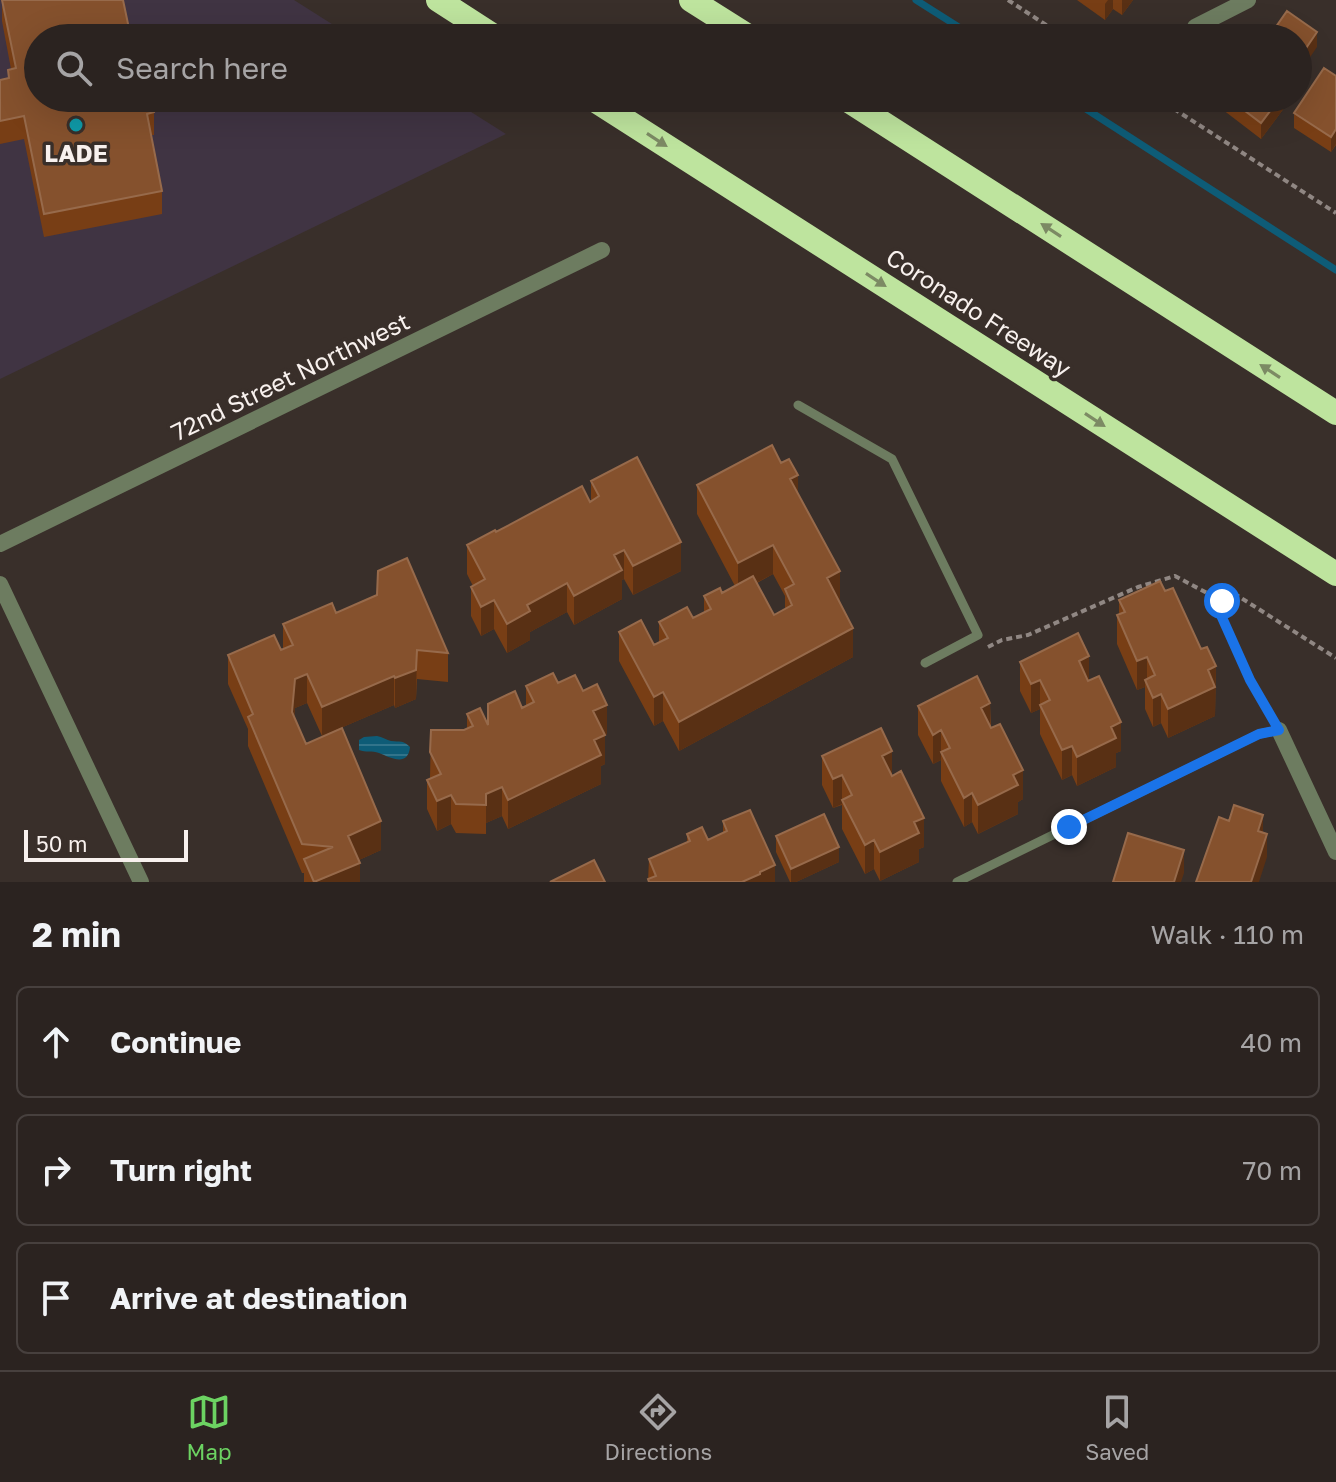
<!DOCTYPE html>
<html lang="en">
<head>
<meta charset="utf-8">
<style>
	:root { --surface:#2b2320; --page:#372f2d; --text:#f1f3f6; --muted:#a6a4a5; --line:#47403e; --accent:#6cd362 }
	body { margin:0; font-family:"Golos Text",sans-serif; background:var(--page); color:var(--text) }
	.scale { position:absolute; left:24px; bottom:20px; width:164px; box-sizing:border-box; padding-left:8px; border:4px solid #f8f1ee; border-top:0; font-size:22px; line-height:28px; white-space:nowrap; color:#f8f1ee; -webkit-text-stroke:6px #392f2a; paint-order:stroke }
	.stop { position:absolute; width:24px; height:24px; margin:-18px; border:6px solid #1a73e8; border-radius:50%; background:#fff }
	.stop.end { background:#1a73e8; border-color:#fff; box-shadow:0 2px 8px #0008 }
	.list { margin:0; padding:0; list-style:none }
	h2 { display:flex; justify-content:space-between; align-items:center; height:104px; margin:0; padding:0 32px; font-size:34px }
	h2 small { font-size:26px; font-weight:400; color:var(--muted) }
	.list li { display:grid; grid-template-columns:52px 1fr auto; gap:24px; align-items:center; box-sizing:border-box; height:112px; margin:0 16px 16px; padding:0 16px; border:2px solid var(--line); border-radius:12px }
	.list b { display:block; font-size:30px; white-space:nowrap }
	.list em { font-size:26px; font-style:normal; color:var(--muted) }
	.icon { flex:none; width:44px; height:44px; fill:none; stroke:currentColor; stroke-width:2; stroke-linecap:round; stroke-linejoin:round }
	.map { position:relative; flex:none; width:1336px; height:882px; overflow:hidden }
	.search { position:absolute; background:var(--surface); box-shadow:0 8px 32px #0002; left:24px; right:24px; top:24px; height:88px; display:flex; align-items:center; gap:20px; box-sizing:border-box; padding:0 28px; border-radius:44px; color:var(--muted); font-size:30px }
	.sheet { height:488px; background:var(--surface) }
	nav { display:flex; justify-content:space-around; align-items:center; box-sizing:border-box; height:112px; border-top:2px solid var(--line); background:var(--surface); font-size:22px; color:var(--muted) }
	nav a { display:grid; justify-items:center; gap:4px }
	nav .on { color:var(--accent) }
	.map>svg:first-child { display:block }
	.education { fill:#403443 }
	.water { fill:url(#water-rules) }
	.lines { fill:none; stroke-linecap:round; stroke-linejoin:round }
	.stream { stroke:#0e5c77; stroke-width:7 }
	.path { stroke:#908783; stroke-width:4; stroke-dasharray:6 4; stroke-linecap:butt }
	.service { stroke:#6d7c60; stroke-width:9 }
	.minor { stroke:#6d7c60; stroke-width:16 }
	.tertiary { stroke:#6d7c60; stroke-width:16 }
	.motorway { stroke:#bee49e; stroke-width:24 }
	.wall { fill:#783e15; fill-rule:evenodd }
	.shaded-wall { fill:#593014 }
	.building { fill:#85512d; stroke:#976a4b; stroke-width:2 }
	.oneway { fill:#7c8a64 }
	.route { stroke:#1a73e8; stroke-width:10 }
	.culture-dot { fill:#0f9aa8; stroke:#392f2a; stroke-width:3 }
	.labels { text-anchor:middle; dominant-baseline:central; stroke-width:7; stroke-linejoin:round; paint-order:stroke }
	.poi-label { font-size:24px; font-weight:bold; fill:#f8f1ee; stroke:#392f2a }
	.street-label { font-size:24px; fill:#f8f1ee; stroke:#392f2a }
</style>
</head>
<body>
<div class="map">
<svg width="1336" height="882" viewBox="0 0 1336 882">
	<defs>
		<pattern id="water-rules" width="6" height="5" patternUnits="userSpaceOnUse" patternTransform="scale(2)"><rect width="6" height="5" fill="#0e5c77"/><path d="M0 2.5h6" fill="none" stroke="#32748b"/></pattern>
	</defs>
	<rect width="100%" height="100%" fill="#392f2a"/>
	<path class="education" d="M0,0H294L354,38H38V98H449L506,134L0,379Z"/>
	<path class="water" d="M377,736C382,737 387,740 391,741C400,742 403,740 410,747C408,767 391,758 379,753C372,750 366,753 359,750V740L364,737Z"/>
	<g class="lines">
		<path class="stream" d="M916,0L976,38
			M1069,98L1336,270"/>
		<path class="path" d="M1008,0L1066,38
			M1157,98L1336,213
			M988,647L1002,640L1028,635L1138,587L1175,576L1222,601
			M1270,715L1250,680L1220,613L1222,601L1226,595L1238,596L1336,658"/>
		<path class="service" d="M798,405L892,459L978,635L925,663
			M957,882L1259,734L1279,730"/>
		<path class="minor" d="M1195,27L1248,0
			M0,544L602,250"/>
		<path class="tertiary" d="M0,584L141,882
			M1279,730L1336,852"/>
		<path class="motorway" d="M438,0L497,38
			M691,0L751,38
			M591,98L1336,574
			M844,98L1336,413"/>
	</g>
	<path class="wall" d="M2,0L38,38L154,112V135H151L162,191V214L44,237L24,139L0,144V80L8,79V70L11,69L2,21Z
		M1077,0H1133L1122,15L1113,9L1105,20Z
		M1336,76V160V145L1331,152L1294,128V113Z
		M1214,98H1290V100L1261,139L1214,103Z
		M591,481L681,571L633,595L624,579L622,580V599L574,625L567,612L530,632V640L507,653L494,629L481,636L471,616V587L473,586L467,574V545L496,532L590,502L591,501Z
		M697,485L798,493L840,600L839,601L853,657L679,751L663,721L654,726L619,661V632L654,645L659,642V622L693,618L704,612V596L722,593L735,586L697,514ZM773,574L785,596V609L774,615L757,583Z
		M1165,591L1201,649L1216,666L1215,716L1168,738L1161,723L1153,727L1145,709V687L1137,690L1117,644V615L1119,614V600Z
		M336,613L448,653V682L417,679L416,699L395,708L394,705L322,736L307,703L295,708L294,717L306,744L381,850L359,860L360,882H304V873H302L248,746V729L228,684V655L281,650L283,649V624Z
		M1020,662L1089,680L1121,751L1116,753V767L1077,786L1072,775L1062,780L1040,734V709L1031,713L1020,691Z
		M558,683L583,691L607,734L605,735V764L601,766V784L508,829L502,816L486,823V834L456,833L451,824L437,831L427,809V780L430,778L431,730H464L467,729V714L488,725L526,706V686Z
		M990,703L991,728L1023,799L1018,802V814L978,834L972,822L964,827L941,781V760L933,764L918,735V706Z
		M822,756L892,776L924,847L919,849V862L880,881L874,869L865,874L842,829V805L833,808L822,785Z
		M723,821L775,882H648L649,859L687,842V834L708,840L723,833Z
		M776,836L839,862L796,882H790L776,852Z"/>
	<path class="shaded-wall" d="M1108,0H1113V9L1105,20V4Z
		M1122,0H1133L1122,15Z
		M1317,32V47L1298,75V60Z
		M1280,98H1290V100L1261,139V123Z
		M1336,129V144L1331,152V137Z
		M798,475V504L790,479Z
		M681,542V571L633,595V566Z
		M773,545V574L738,592V563Z
		M624,550V579L622,580V599L574,625V596L614,555Z
		M840,571V600L827,607V578Z
		M567,583V612L530,632V640L507,653V624L527,605Z
		M494,600V629L481,636V607Z
		M853,628V657L679,751V722Z
		M417,650L416,699L395,708V678Z
		M1089,656V685L1079,661Z
		M1147,657V685L1145,680V687L1137,690V661Z
		M1216,666L1215,716L1168,738V709L1208,670Z
		M307,674V703L295,708L292,742V712L295,679Z
		M394,676V705L322,736V707Z
		M1040,680V709L1031,713V684Z
		M663,692V721L654,726V697Z
		M1161,694V723L1153,727V698Z
		M990,703V733L981,708Z
		M607,705V734L593,741V711Z
		M1121,722V751L1116,753V767L1077,786V757L1111,727Z
		M941,730V760L933,764V735Z
		M605,735V764L601,766V784L508,829V800L594,740Z
		M1072,746V775L1062,780V750Z
		M892,751V780L882,756Z
		M1023,770V799L1018,802V814L978,834V805L1013,775Z
		M842,775V804L833,808V779Z
		M502,787V816L486,823V834V794Z
		M972,793V822L964,827V798Z
		M451,795V824L437,831V801Z
		M1263,815V838L1258,831Z
		M924,818V847L919,849V862L880,881V852L914,822Z
		M381,821V850L348,865V836Z
		M1267,834V857L1259,882H1251Z
		M874,840V869L865,874V845Z
		M839,847V862L796,882H791V869Z
		M1184,850V873L1181,882H1174Z
		M360,863V882H316Z
		M775,865V882H742L760,872Z"/>
	<path class="building" d="M2,0H123L131,38H38V98H151L154,112L147,114L162,191L44,214L24,116L0,121V80L9,78L8,70L16,68Z
		M1287,11L1317,32L1298,60V38H1268Z
		M1324,68L1336,76V129L1331,137L1294,113Z
		M1228,98H1280L1261,123Z
		M772,445L781,463L789,459L798,475L790,479L840,571L827,578L853,628L679,722L663,692L654,697L619,632L641,620L654,645L668,638L659,622L687,607L693,618L711,609L704,596L720,588L722,593L753,576L774,615L792,605L785,589L794,584L773,545L738,563L697,485Z
		M637,457L681,542L633,566L624,550L614,555L622,570L574,596L567,583L527,605L530,611L507,624L494,600L481,607L471,587L485,579L467,545L495,530L496,532L582,486L590,502L599,496L591,481Z
		M407,558L448,653L417,650L416,670L395,678L394,676L322,707L307,674L295,679L292,712L306,744L342,728L381,821L348,836L360,863L314,882L304,859L333,847L302,844L248,717L253,714L228,655L274,635L281,650L293,645L283,624L332,603L336,613L377,595L378,571Z
		M1160,581L1165,591L1173,588L1201,649L1207,647L1216,666L1208,670L1215,687L1168,709L1161,694L1153,698L1145,680L1155,675L1147,657L1137,661L1117,615L1125,612L1119,600Z
		M1078,633L1089,656L1079,661L1088,681L1099,676L1121,722L1111,727L1116,738L1077,757L1072,746L1062,750L1040,705L1050,700L1040,680L1031,684L1020,662Z
		M553,673L558,683L575,675L583,691L597,684L607,705L593,711L605,735L594,740L601,755L508,800L502,787L486,794V805L456,804L451,795L437,801L427,780L441,774L430,752L431,730H464L473,726L467,714L480,708L488,725V704L515,691L522,708L534,702L526,686Z
		M977,676L990,703L981,708L991,728L1000,724L1023,770L1013,775L1018,785L978,805L972,793L964,798L941,752L950,748L941,730L933,735L918,706Z
		M881,728L892,751L882,756L892,776L901,771L924,818L914,822L919,833L880,852L874,840L865,845L842,800L852,795L842,775L833,779L822,756Z
		M1234,805L1263,815L1258,831L1267,834L1251,882H1196L1219,817L1229,821Z
		M750,810L775,865L760,872V874L742,882H649L648,879L656,876L649,859L690,841L687,834L702,827L708,840L727,831L723,821Z
		M824,814L839,847L791,869L776,836Z
		M1128,833L1184,850L1174,882H1113Z
		M594,860L605,882H550Z"/>
	<defs><path id="oneway-solid" d="M-6-.8H1V-3.2L6.5 0L1 3.2V.8H-6Z" transform="scale(2)"/></defs>
	<g class="oneway">
		<use href="#oneway-solid" transform="translate(657 140) rotate(33)"/>
		<use href="#oneway-solid" transform="translate(1051 230) rotate(-147)"/>
		<use href="#oneway-solid" transform="translate(876 280) rotate(33)"/>
		<use href="#oneway-solid" transform="translate(1270 371) rotate(-147)"/>
		<use href="#oneway-solid" transform="translate(1095 420) rotate(33)"/>
	</g>
	<g class="lines">
		<path class="route" d="M1069,827L1259,734L1279,730L1250,680L1220,613L1222,601"/>
	</g>
	<circle class="culture-dot" cx="76" cy="125" r="8"/>
	<g class="labels">
		<g class="poi-label">
			<text x="76" y="152">LADE</text>
		</g>
		<g class="street-label">
			<text transform="translate(979 312) rotate(33)">Coronado Freeway</text>
			<text transform="translate(290 376) rotate(-26)">72nd Street Northwest</text>
		</g>
	</g>
</svg>
<div class="scale">50 m</div>
<div class="stop" style="left:1222px;top:601px"></div>
<div class="stop end" style="left:1069px;top:827px"></div>
<div class="search"><svg class="icon" aria-label="search" viewBox="0 0 24 24"><circle cx="10" cy="10" r="6"/><path d="M15 15l6 6"/></svg>Search here</div>
</div>
<section class="sheet">
<h2>2 min<small>Walk · 110 m</small></h2>
<ul class="list">
<li><svg class="icon" aria-label="ahead" viewBox="0 0 24 24"><path d="M12 20V5M6 11l6-6 6 6"/></svg><div><b>Continue</b></div><em>40 m</em></li>
<li><svg class="icon" aria-label="right" viewBox="0 0 24 24"><path d="M7 20v-9h11M14 6l5 5-5 5"/></svg><div><b>Turn right</b></div><em>70 m</em></li>
<li><svg class="icon" aria-label="arrive" viewBox="0 0 24 24"><path d="M6 21V4h12l-3 4 3 4H6"/></svg><div><b>Arrive at destination</b></div></li>
</ul>
</section>
<nav>
<a class="on"><svg class="icon" aria-label="map" viewBox="0 0 24 24"><path d="M3 6l6-2 6 2 6-2v14l-6 2-6-2-6 2zM9 4v14M15 6v14"/></svg>Map</a>
<a><svg class="icon" aria-label="directions" viewBox="0 0 24 24"><path d="M12 3l9 9-9 9-9-9zM9 14v-3h6M13 9l2 2-2 2"/></svg>Directions</a>
<a><svg class="icon" aria-label="saved" viewBox="0 0 24 24"><path d="M7 4h10v16l-5-4-5 4z"/></svg>Saved</a>
</nav>
</body>
</html>
